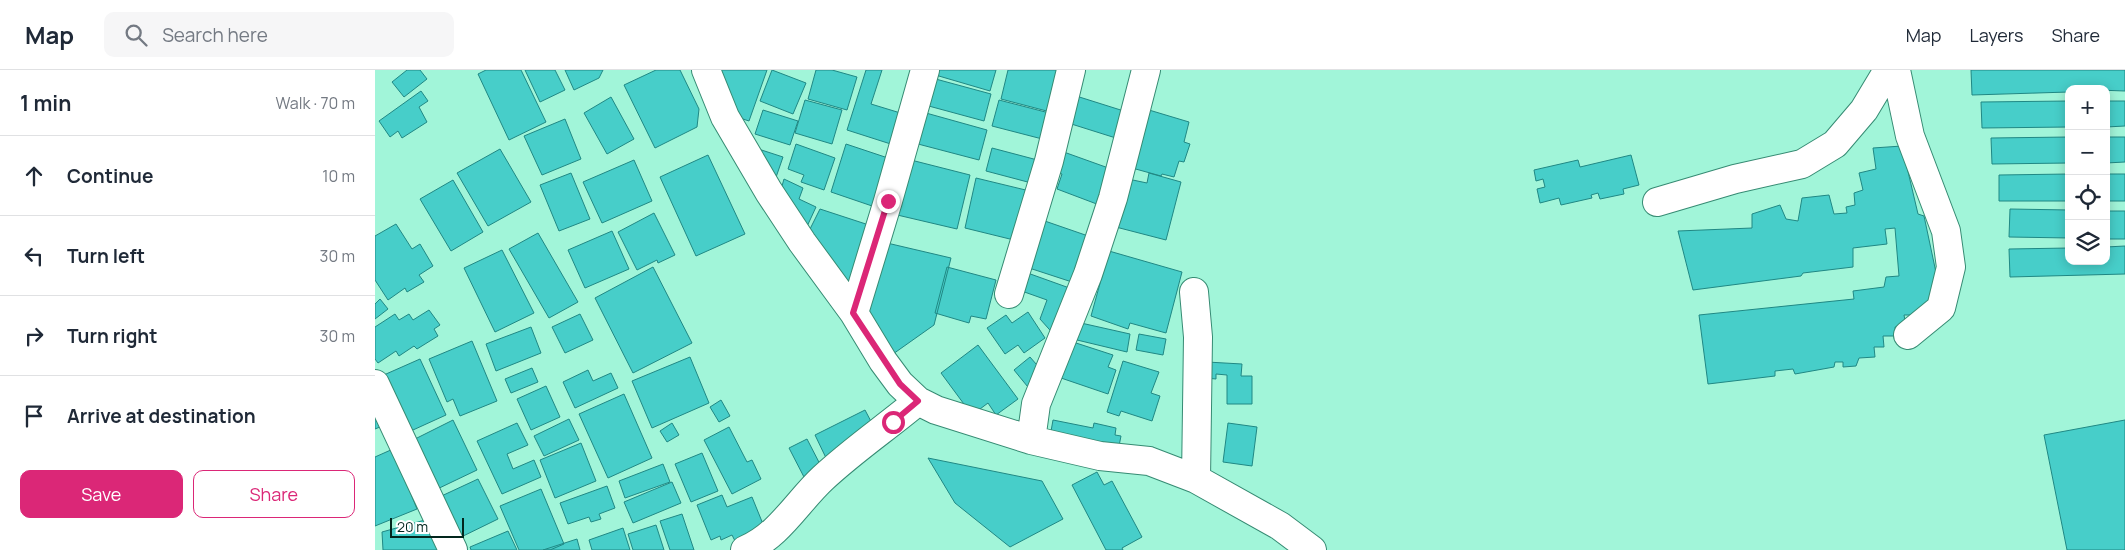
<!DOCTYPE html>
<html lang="en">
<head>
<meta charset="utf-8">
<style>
	:root { --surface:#fff; --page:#f6f6f7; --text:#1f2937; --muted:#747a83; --line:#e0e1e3; --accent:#db2777 }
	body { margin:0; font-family:Manrope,sans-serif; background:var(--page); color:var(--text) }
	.controls { position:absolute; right:15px; top:15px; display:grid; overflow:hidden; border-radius:10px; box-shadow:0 2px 12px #0003 }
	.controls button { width:45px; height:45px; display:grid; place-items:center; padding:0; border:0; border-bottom:1px solid var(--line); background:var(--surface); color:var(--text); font:25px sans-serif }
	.scale { position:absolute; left:15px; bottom:12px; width:74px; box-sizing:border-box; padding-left:5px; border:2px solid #02261d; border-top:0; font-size:14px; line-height:18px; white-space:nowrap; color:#02261d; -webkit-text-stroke:4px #fff; paint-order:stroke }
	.stop { position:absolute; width:15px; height:15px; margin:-11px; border:4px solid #db2777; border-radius:50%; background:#fff }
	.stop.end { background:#db2777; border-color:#fff; box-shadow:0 1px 5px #0008 }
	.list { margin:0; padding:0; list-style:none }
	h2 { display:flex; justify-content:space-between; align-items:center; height:65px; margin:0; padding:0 20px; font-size:21px }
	h2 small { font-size:16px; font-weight:400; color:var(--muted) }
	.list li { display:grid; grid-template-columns:32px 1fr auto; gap:15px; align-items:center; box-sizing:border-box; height:80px; padding:0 20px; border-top:1px solid var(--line) }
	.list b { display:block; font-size:19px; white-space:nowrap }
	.list em { font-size:16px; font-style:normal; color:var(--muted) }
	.actions { display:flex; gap:10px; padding:15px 20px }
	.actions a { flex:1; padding:11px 0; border:1px solid var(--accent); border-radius:10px; text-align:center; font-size:18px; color:var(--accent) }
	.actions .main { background:var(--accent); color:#fff }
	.icon { flex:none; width:28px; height:28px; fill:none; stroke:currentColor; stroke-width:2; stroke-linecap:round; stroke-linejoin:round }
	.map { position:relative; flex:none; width:1750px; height:480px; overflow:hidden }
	header { display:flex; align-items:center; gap:30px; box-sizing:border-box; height:70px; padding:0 25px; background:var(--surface); border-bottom:1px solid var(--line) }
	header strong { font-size:24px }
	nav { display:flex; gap:28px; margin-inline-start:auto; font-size:18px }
	.search { width:350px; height:45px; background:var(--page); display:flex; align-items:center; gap:12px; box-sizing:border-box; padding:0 18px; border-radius:10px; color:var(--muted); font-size:19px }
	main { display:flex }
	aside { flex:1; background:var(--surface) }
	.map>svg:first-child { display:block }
	.building { fill:#47cec9; stroke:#208884 }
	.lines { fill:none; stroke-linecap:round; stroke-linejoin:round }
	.minor-casing { stroke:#368b73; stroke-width:30 }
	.minor { stroke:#fff; stroke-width:28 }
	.route { stroke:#db2777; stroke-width:6 }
</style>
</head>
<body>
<header>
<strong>Map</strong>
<div class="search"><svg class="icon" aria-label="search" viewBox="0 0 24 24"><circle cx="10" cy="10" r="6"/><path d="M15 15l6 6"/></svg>Search here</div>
<nav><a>Map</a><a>Layers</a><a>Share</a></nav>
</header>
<main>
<aside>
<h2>1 min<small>Walk · 70 m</small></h2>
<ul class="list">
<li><svg class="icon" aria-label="ahead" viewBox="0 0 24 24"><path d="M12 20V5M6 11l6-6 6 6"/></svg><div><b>Continue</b></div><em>10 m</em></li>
<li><svg class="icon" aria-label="left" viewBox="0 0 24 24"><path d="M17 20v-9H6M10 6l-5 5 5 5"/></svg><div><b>Turn left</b></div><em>30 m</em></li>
<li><svg class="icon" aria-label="right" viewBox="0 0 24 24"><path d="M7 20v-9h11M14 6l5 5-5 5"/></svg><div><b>Turn right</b></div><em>30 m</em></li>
<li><svg class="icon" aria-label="arrive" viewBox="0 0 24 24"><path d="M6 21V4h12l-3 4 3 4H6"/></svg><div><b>Arrive at destination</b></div></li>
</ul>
<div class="actions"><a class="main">Save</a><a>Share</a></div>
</aside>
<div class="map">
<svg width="1750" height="480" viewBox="0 0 1750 480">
	<rect width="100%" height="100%" fill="#a1f5d9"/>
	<path class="building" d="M32,0H45L52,9L29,27L17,12Z
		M111,0H146L171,52L134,70L103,4Z
		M150,0H180L190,20L165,32Z
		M190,0H228L224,8L199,20Z
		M281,0H305L324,39L322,57L280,78L249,15Z
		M345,0H392L374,51L365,48Z
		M397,0L431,13L418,44L385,31Z
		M441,0H457L482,7L472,40L433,29Z
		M491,0H507L496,34L532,45L522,76L472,60Z
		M558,0H621L615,21L557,4Z
		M633,0H694L683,44L626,29Z
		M1596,0H1750V21L1694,19V22L1597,25Z
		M557,8L616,24L609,51L550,35Z
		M46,21L53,31L44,37L52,52L27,68L23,61L15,67L4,51Z
		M698,25L752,42L744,69L690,52Z
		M236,27L259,69L232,84L209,43Z
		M430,30L467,40L457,74L420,63Z
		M624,30L682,45L675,71L617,56Z
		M1694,31V57L1607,58L1606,32Z
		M1731,31H1750V56L1731,57Z
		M388,40L423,51L415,75L380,64Z
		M774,40L814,52L809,72L815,74L809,92L804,91L799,107L787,104L786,106L757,98Z
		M551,43L612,60L604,90L543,74Z
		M190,49L206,89L167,105L149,66Z
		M1694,67V93L1617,94L1616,68Z
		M1731,67H1750V92L1731,93Z
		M368,74L408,87L398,116Z
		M421,74L460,88L449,120L426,112L429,105L413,99Z
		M471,74L519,90L503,138L456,122Z
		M1527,76L1543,144L1549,146L1566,226L1545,245H1529L1531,256L1520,257L1521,266H1508L1509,277H1499L1500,287L1484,288L1481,296L1468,297V292H1460L1459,297L1420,304L1418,299L1400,301V306L1333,314L1324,245L1479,229L1478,221L1509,217L1511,207L1524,206L1520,158L1510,159L1512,174L1478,178V197L1428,203L1426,206L1318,220L1303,161L1377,158V144L1405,135L1411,149L1423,151L1427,128L1454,125L1459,144L1472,143L1471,137L1480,135L1479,123L1488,120L1484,103L1501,99L1498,78Z
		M617,78L670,92L664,115L611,101Z
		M125,79L156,132L113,156L82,103Z
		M686,81L739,100L727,136L682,119L687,104L679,101Z
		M333,85L370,164L321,186L285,107Z
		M1256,85L1264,115L1248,119L1249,124L1225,129L1223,123L1216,125L1217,128L1186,135L1184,128L1165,133L1162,119L1170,117L1168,109L1161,111L1159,100L1203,90L1205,97Z
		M532,89L595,105L582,159L518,144Z
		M259,90L277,131L227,153L208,112Z
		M196,103L215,149L184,161L165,115Z
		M774,103L806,112L791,170L737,156L753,109L772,113Z
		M1694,104V131H1624V105Z
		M1731,104H1750V131H1731Z
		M601,108L663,123L643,171L590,158Z
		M409,109L428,118L424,129L441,137L429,163L405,123Z
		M78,110L108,162L76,181L45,129Z
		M445,139L500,157L481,216L463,217L433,163Z
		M1635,139L1694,140V168L1634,167Z
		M1731,141H1750V169H1731Z
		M279,143L300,185L283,193L282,190L262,200L243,162Z
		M664,149L719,168L697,212L648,196Z
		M21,154L37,179L45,174L58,196L44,205L49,212L32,222L30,218L13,230L0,210V166Z
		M237,161L254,199L210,218L193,180Z
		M163,163L203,232L174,248L134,179Z
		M512,173L576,188L559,255L518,284L492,246Z
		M1750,176V204L1635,207L1634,179L1694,178V191H1731V177Z
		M127,180L159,243L120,262L89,198Z
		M734,181L807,202L791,263L755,253L753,259L716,246Z
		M278,197L317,273L258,303L220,228Z
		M572,197L621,210L611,249L596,246L594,253L560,243Z
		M647,201L700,220L682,268L665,249L672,230L641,219Z
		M5,229L13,239L0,249V234Z
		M54,240L65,255L59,259L63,266L42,279L39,276L24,286L21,281L3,293L0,289V257L20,244L24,250L34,244L38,250Z
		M653,242L670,268L649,283L643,275L630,284L612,258L631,245L637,253Z
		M205,244L218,270L190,283L177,257Z
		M706,253L755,264L752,282L702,270Z
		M156,257L166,283L121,301L111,274Z
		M764,264L791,269L788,285L761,280Z
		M97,271L122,331L85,346L78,329L72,332L54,289Z
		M698,272L738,285L733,297L741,300L733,324L686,308Z
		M603,275L643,329L621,345L613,333L597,345L566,303Z
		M315,287L334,333L277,358L257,311Z
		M655,287L668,302L657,322L639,300Z
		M45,289L71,345L27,365L2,308Z
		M748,291L784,302L776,323L785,326L777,351L746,341L744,346L732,342Z
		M832,292L867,294L866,306H877V334H852V305L841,304V309L831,308Z
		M157,298L163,312L136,323L130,309Z
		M213,300L218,311L236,303L243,318L200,338L188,312Z
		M171,316L185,347L156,360L142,329Z
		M249,324L277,388L233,408L204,344Z
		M346,330L355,346L344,352L335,337Z
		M490,340L500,359L452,390L440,365Z
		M0,345L5,357L0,359Z
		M194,349L204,370L169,386L159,366Z
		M78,350L102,400L56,422L32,373Z
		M678,350L718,358L719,353L741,358L740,365L746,366L743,381L675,367Z
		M1750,350V480H1692L1669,365Z
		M142,353L153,375L132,384L138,399L159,390L166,407L127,424L102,371Z
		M297,353L304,365L292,372L285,361Z
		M853,353L882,357L877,396L848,392Z
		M354,357L372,392L377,390L386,409L357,424L329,370Z
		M432,369L448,400L430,409L414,378Z
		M206,373L221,411L180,428L165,390Z
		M18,379L42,439L0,456V387Z
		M327,383L343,421L316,432L300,394Z
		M553,388L667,411L688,449L635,477L580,433Z
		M288,394L295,412L250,428L244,411Z
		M722,402L729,415L737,411L767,467L747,478L748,480H731L697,415Z
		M103,409L123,449L80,470L60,429Z
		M297,412L306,433L258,453L249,432Z
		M232,416L240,438L224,444L226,449L216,452L214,447L193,454L185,433Z
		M166,419L189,474L175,480H144L125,436Z
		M347,425L352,437L377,427L390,459L360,471L357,465L346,470L345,466L336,470L322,435Z
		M307,444L319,480H295L285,451Z
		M50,450L64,480H8L7,462Z
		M281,455L289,480H258L253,464Z
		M248,458L255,480H217L214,470Z
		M133,461L142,480H96L95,477Z
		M202,469L205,480H168Z"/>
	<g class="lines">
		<g class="minor-casing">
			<path id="minor" d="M331,0L350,47L394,122L427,172L479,243L508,291L525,314L543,331L561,340L656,370L725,386L774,391L821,409L905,456L937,480
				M1521,0L1535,66L1571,161L1576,197L1566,238L1533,265
				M1282,132L1360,109L1427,94L1460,74L1489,40L1513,0
				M819,222L823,267L821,409
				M634,224L674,91L696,0
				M479,243L513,131L550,0
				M0,314L78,480
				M656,370L661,334L713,204L738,128L771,0
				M370,480C404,466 422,432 448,408C478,380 512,357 543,331"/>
		</g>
		<use href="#minor" class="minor"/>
	</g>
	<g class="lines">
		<path class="route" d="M513,131L478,243L525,314L543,331L518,352"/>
	</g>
</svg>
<div class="controls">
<button>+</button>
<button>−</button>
<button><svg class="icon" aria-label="locate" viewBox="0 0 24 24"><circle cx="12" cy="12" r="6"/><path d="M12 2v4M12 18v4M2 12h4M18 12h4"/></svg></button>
<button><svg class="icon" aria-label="layers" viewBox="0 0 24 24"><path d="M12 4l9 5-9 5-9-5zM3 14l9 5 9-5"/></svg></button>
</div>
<div class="scale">20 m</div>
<div class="stop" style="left:518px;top:352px"></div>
<div class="stop end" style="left:513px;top:131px"></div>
</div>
</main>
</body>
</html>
